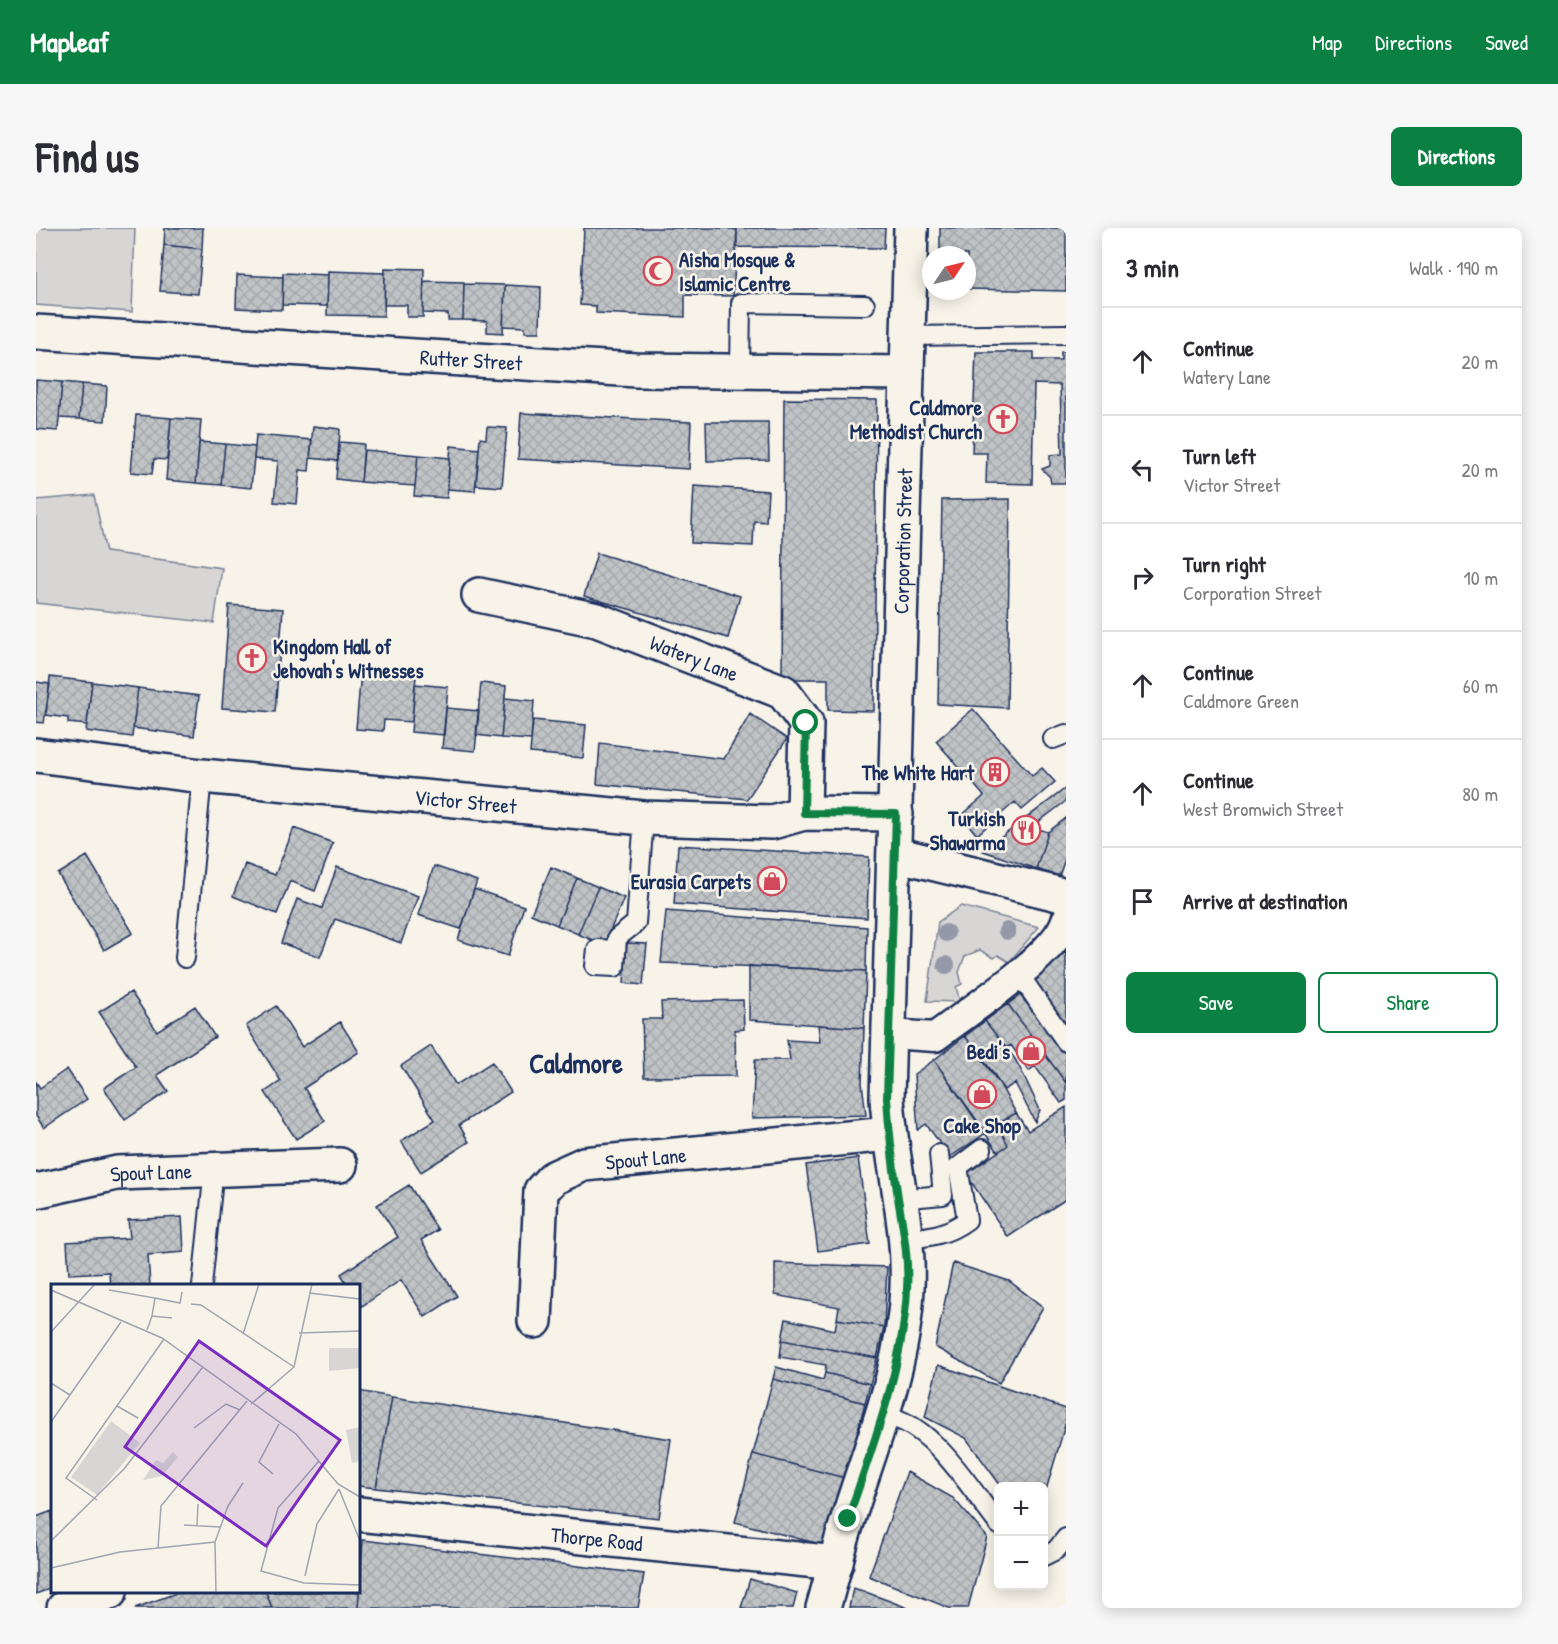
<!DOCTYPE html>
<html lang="en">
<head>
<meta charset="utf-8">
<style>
	:root { --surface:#fff; --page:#f7f7f7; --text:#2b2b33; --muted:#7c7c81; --line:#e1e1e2; --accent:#0b8043 }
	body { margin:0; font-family:"Patrick Hand",sans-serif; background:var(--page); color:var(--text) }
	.controls { position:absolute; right:18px; bottom:18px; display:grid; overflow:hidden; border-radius:9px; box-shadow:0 3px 15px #0003 }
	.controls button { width:54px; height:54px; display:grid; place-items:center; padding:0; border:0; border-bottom:2px solid var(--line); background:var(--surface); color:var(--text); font:30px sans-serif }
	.compass { position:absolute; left:886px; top:18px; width:54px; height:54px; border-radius:50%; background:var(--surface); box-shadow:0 3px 15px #0003; rotate:55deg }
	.stop { position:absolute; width:18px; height:18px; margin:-14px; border:4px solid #0b8043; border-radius:50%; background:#fff }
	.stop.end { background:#0b8043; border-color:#fff; box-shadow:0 2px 6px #0008 }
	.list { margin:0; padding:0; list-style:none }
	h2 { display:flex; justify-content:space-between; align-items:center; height:78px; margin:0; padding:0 24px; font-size:26px }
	h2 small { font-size:20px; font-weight:400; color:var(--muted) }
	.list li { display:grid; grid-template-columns:39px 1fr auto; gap:18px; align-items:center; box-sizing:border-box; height:108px; padding:0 24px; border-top:2px solid var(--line) }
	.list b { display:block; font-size:22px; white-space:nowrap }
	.list p { margin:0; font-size:20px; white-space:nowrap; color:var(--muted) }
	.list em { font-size:20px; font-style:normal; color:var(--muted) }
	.actions { display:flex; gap:12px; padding:18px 24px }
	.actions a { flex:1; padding:14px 0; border:2px solid var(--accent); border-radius:9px; text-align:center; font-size:21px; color:var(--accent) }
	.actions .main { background:var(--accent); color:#fff }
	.icon { flex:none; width:33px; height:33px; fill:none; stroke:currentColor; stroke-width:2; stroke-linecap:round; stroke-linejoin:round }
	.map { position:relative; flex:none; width:1030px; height:1380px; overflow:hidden; border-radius:9px }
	header { display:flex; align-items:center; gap:36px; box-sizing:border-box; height:84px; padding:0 30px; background:var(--accent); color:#fff }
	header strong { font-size:28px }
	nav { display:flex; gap:33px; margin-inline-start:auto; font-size:21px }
	.intro { display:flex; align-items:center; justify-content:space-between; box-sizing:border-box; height:144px; padding:0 36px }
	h1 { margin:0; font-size:42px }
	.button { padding:15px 27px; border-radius:9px; background:var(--accent); color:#fff; font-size:21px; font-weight:700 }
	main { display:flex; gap:36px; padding:0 36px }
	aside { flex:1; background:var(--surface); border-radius:9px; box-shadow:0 3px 15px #0003 }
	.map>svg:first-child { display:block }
	.green { fill:#d7d6d4; stroke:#798299; stroke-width:1.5 }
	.building { fill:url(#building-cross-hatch); stroke:#1b2f5e; stroke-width:1.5 }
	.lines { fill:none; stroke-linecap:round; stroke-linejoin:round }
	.service-casing { stroke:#1b2f5e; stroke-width:22 }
	.pedestrian-casing { stroke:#1b2f5e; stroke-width:33 }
	.minor-casing { stroke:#1b2f5e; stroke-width:38 }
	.tertiary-casing { stroke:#1b2f5e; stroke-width:38 }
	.service { stroke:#f7f3e8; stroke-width:18 }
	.pedestrian { stroke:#f7f3e8; stroke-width:28 }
	.minor { stroke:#f7f3e8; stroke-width:33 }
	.tertiary { stroke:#f7f3e8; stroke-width:33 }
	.tree { fill:#9399a9 }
	.route { stroke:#0b8043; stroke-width:8 }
	.labels { text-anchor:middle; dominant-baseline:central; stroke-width:5; stroke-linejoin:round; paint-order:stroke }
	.poi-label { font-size:21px; font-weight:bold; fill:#1b2f5e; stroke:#f7f3e8; text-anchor:end }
	.street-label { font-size:21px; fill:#1b2f5e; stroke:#f7f3e8 }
	.district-label { font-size:27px; font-weight:bold; fill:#1b2f5e; stroke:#f7f3e8 }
	.inset-road { fill:none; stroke:#9fa5b1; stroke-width:1.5 }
	.view { fill:#7b2cbf; fill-opacity:0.15; stroke:#7b2cbf; stroke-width:3 }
	.inset-edge { fill:none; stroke:#1b2f5e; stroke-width:3 }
</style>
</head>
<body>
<header>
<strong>Mapleaf</strong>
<nav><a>Map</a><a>Directions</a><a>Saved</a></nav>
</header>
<div class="intro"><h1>Find us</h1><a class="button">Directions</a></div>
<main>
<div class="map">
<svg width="1030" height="1380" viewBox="0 0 1030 1380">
	<defs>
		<pattern id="building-cross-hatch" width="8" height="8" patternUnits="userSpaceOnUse" patternTransform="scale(1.5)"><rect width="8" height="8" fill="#c0c3c5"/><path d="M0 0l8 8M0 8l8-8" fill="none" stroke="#a4a8ac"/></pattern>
	</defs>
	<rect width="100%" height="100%" fill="#f7f3e8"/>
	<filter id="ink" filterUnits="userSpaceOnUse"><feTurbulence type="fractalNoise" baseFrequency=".0167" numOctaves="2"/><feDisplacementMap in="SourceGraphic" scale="12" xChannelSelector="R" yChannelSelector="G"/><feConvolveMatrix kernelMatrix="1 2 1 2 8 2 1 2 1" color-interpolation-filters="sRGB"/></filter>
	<g filter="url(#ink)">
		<path class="green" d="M0,0H99L96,84L0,77Z
			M58,267L70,324L186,340L178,395L0,375V272Z
			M925,678L1003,699L973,734L962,727L958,730L944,722L929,728L923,744L926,756L920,759L924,774L891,773L902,694Z"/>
		<path class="building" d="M129,0H167L166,21L128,17Z
			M548,0H690L701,2L697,68L649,67V89L560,85V78L544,77Z
			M701,0H849L848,20L701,19Z
			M904,0H1030V63L931,61V27L904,24Z
			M128,17L166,21L162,66L124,63Z
			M349,40L388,41L387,89H371V77H348Z
			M292,43L349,45L348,88L291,87Z
			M247,45L292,47L291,78L246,77Z
			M201,47L247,49L246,82L200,80Z
			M388,53L428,54L427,92H412V86L387,85Z
			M428,56L469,57L467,105L451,104V93L427,92Z
			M469,57L505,59L504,104H489V99L467,98Z
			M940,124H998V132H1025V124H1030V255H1015L1014,249L1006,241L1014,238V227L1026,226L1024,157L998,156L996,256L950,255L951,225H936Z
			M0,152L26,154L22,203L0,201Z
			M26,154L46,156L43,191L23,190Z
			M46,156L71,158L69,193L43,191Z
			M748,171L841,172L838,483L792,482V451H746Z
			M485,185L655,194L653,241L482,231Z
			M100,187L135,190L131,232L118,231L116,246L95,244Z
			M135,190L165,192L160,255L130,252Z
			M670,194H732L733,232L671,233Z
			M277,198L304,201L302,233L274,230Z
			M451,199L471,200L466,259L440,257L444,210L450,211Z
			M220,207L276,212L273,243L264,242L261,276L238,274L242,233L218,231Z
			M163,214L189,216L185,257L160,255Z
			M303,214L328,216L325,254L300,251Z
			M189,216L219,219L215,260L185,257Z
			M415,218L443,221L439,263L411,261Z
			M328,222L382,227L379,258L325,254Z
			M382,227L414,230L411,270L378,268Z
			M658,258L732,263L730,294L718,293L717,318L655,315Z
			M974,271L971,480L902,476L906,272Z
			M561,325L704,368L692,410L548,368Z
			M193,377L247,381L239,484L186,480Z
			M325,443L380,448L376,494L348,492L347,503L320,501Z
			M14,449L56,454L51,497L32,495V490L10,487Z
			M0,454L14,456L8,495L0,494Z
			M56,454L102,460L96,509L50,503Z
			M445,455L470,458L465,510L440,507Z
			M379,456L412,459L408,507L375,504Z
			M102,460L163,468L158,508L97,500Z
			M469,470L498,473L495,512L465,510Z
			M410,480L443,483L439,523L406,520Z
			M937,481L996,548L1006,540L1019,554L986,582L979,574L941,607L925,588L948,568L900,513Z
			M714,486L751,511L711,571L561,556L564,515L688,531Z
			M497,492L550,497L547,530L494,525Z
			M1030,560V573L996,599L1012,604L1000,641L947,623Z
			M1030,590V628L1023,648L1000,641L1012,604Z
			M258,600L297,615L279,663L254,653L241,686L197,668L209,636L239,647Z
			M642,617L833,629L831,690L638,676Z
			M51,628L97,705L68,722L22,646Z
			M398,638L441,653L425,701L382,687Z
			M301,639L382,668L365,715L299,691L284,729L245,715L261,671L286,680Z
			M515,639L541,650L521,697L495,686Z
			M541,650L562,659L542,706L521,697Z
			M562,659L588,670L568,717L542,706Z
			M438,661L488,678L472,728L422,712Z
			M630,683L831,699L830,743L625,735Z
			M591,715L611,716L607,757L588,755Z
			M1030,724V798L995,748Z
			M713,738L830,743L828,800L713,792Z
			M95,764L121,803L159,778L179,809L121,847L132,863L89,892L68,860L100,839L63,784Z
			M984,767L1030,825V855L972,776Z
			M707,772L708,801L699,802L700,848L608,849L606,791H626L625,774Z
			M972,776L1030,855V872L1025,875L999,838L993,843L975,817L970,820L949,793Z
			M240,778L266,819L304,794L323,824L268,860L289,893L260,911L229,864L245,853L210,798Z
			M949,793L979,831L988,848L1004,882L999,894L979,855L968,862L929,808Z
			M782,797L828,800L826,855L830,887L716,890L719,832H754L751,812L784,814Z
			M929,808L958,846L980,885L961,896L972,917L962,924L898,832Z
			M395,818L420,857L456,834L475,864L423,897L433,914L385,944L365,913L399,892L365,838Z
			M898,832L950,905L914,929L890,896L882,902L878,846Z
			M31,841L51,871L8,900L0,888V854L4,860Z
			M1030,879V971L972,1009L930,946L972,917L961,896L980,885L992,903Z
			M822,930L834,1016L782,1023L770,937Z
			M373,957L402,1002L385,1012L421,1068L389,1089L365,1052L326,1078L322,1073V1058H312L305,1046L362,1009L341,977Z
			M146,989L148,1024L112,1027L114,1058H74L73,1044L33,1046L31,1014L94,1010L92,992Z
			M739,1035L851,1039L848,1099L801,1091L803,1079L739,1067Z
			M917,1035L973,1053L1007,1079L963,1155L899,1119Z
			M750,1091L799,1102L801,1091L848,1099L841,1130L746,1112Z
			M746,1112L841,1130L834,1156L789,1145L790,1137L744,1129Z
			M902,1137L1030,1181V1194L1008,1269V1258H965L930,1210L889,1189Z
			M740,1139L787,1152L789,1145L834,1156L829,1175L737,1151Z
			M737,1151L829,1175L809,1250L717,1226Z
			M322,1163L356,1169L340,1260L322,1258Z
			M356,1169L635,1211L623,1290L340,1260Z
			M717,1226L809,1250L791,1318L699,1294Z
			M871,1244L917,1270L951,1309L932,1380H913L833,1348Z
			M16,1283V1360L0,1366V1289Z
			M322,1312H327L322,1380H236L230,1364H322Z
			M327,1312L608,1346L602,1380H322Z
			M714,1351L761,1365L757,1380H705Z
			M817,1360L827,1363L872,1380H813Z
			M143,1364H230L236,1380H99Z"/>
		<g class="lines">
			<g class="service-casing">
				<path id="service" d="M872,108L1030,106
					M704,142L705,75L829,77
					M1017,511L1030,506
					M580,722L561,721L559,738L579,739L581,710L600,695L608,590
					M149,730L166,548
					M983,746L1030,814
					M862,971L907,967L903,926
					M869,1011C893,1009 911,1007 931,992L922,939L946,921
					M166,1058L178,941
					M847,1188C895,1192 935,1262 963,1297
					M1008,1328L1020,1322L1030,1310"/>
			</g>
			<g class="pedestrian-casing">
				<path id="pedestrian" d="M853,806L899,809C931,784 1019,728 1030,692"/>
			</g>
			<g class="minor-casing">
				<g id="minor">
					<path id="s1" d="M0,104L600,142L871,145"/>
					<path id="s2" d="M443,367L561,392L747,464L770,495L768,585"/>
					<path id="s3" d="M0,527L166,548L608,590L736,594L768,585L860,586"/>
					<path id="s4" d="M0,963L81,945L304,937"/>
					<path id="s5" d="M499,1093L505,963L517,950L548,936L853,906"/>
					<path id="s6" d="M322,1286L800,1335"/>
					<path d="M28,1380L74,1364"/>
				</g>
			</g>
			<g class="tertiary-casing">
				<g id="tertiary">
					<path d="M859,626L1030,668"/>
					<path id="s7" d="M787,1380C796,1350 803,1318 813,1288C836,1214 868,1139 871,1060C874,998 855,933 851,870L875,0"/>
				</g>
			</g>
			<use href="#service" class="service"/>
			<use href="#pedestrian" class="pedestrian"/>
			<use href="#minor" class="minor"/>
			<use href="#tertiary" class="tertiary"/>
		</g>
		<g class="tree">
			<circle cx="971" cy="703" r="9"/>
			<circle cx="910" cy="705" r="9"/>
			<circle cx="910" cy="737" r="9"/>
		</g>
	</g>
	<g class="lines" filter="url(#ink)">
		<path class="route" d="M770,495L768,585L860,586L851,870C853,904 857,937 862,970C867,1000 873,1031 871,1061C867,1141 837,1216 812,1291"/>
	</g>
	<defs>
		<g id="mosque-ring" transform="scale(1.5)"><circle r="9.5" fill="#f7f3e8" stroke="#d1495b" stroke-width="1.5"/><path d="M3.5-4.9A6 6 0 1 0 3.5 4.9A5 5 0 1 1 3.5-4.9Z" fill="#d1495b"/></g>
		<g id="church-ring" transform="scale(1.5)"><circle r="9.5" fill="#f7f3e8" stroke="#d1495b" stroke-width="1.5"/><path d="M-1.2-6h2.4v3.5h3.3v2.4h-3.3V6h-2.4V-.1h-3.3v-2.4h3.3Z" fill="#d1495b"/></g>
		<g id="building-ring" transform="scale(1.5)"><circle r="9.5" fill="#f7f3e8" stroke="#d1495b" stroke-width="1.5"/><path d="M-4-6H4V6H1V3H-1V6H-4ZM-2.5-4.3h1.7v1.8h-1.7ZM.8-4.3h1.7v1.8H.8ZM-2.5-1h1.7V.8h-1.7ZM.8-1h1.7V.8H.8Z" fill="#d1495b"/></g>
		<g id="restaurant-ring" transform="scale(1.5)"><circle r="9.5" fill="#f7f3e8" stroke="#d1495b" stroke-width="1.5"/><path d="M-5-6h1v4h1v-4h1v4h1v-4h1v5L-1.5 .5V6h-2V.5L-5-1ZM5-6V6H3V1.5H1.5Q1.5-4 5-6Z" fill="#d1495b"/></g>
		<g id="shop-ring" transform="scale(1.5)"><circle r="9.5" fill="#f7f3e8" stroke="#d1495b" stroke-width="1.5"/><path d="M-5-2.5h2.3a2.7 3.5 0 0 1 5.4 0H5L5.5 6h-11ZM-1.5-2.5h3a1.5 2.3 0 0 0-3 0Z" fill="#d1495b"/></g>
	</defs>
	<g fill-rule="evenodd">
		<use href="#mosque-ring" x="622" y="43"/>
		<use href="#church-ring" x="967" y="191"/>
		<use href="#church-ring" x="216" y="430"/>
		<use href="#building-ring" x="959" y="544"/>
		<use href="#restaurant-ring" x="990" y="602"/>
		<use href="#shop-ring" x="736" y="653"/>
		<use href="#shop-ring" x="995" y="823"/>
		<use href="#shop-ring" x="946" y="866"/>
	</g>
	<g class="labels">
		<g class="poi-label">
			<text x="643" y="31" text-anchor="start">Aisha Mosque &amp;<tspan x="643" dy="24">Islamic Centre</tspan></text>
			<text x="946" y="179">Caldmore<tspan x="946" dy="24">Methodist Church</tspan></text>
			<text x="237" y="418" text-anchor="start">Kingdom Hall of<tspan x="237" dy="24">Jehovah's Witnesses</tspan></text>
			<text x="938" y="544">The White Hart</text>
			<text x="969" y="590">Turkish<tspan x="969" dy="24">Shawarma</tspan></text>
			<text x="715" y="653">Eurasia Carpets</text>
			<text x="974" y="823">Bedi's</text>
			<text x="946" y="897" text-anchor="middle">Cake Shop</text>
		</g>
		<g class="street-label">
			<text stroke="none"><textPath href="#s1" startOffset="436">Rutter Street</textPath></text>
			<text stroke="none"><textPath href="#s7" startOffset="1080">Corporation Street</textPath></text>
			<text stroke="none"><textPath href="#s2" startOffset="225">Watery Lane</textPath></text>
			<text stroke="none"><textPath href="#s3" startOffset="432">Victor Street</textPath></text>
			<text stroke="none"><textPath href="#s5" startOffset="244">Spout Lane</textPath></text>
			<text stroke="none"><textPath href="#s4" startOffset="117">Spout Lane</textPath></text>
			<text stroke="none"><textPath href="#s6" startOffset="240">Thorpe Road</textPath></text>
		</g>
		<g class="district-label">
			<text x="540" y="835">Caldmore</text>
		</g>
	</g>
	<g transform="translate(15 1056)">
		<rect width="309" height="309" fill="#f7f3e8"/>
		<path d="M60,137L89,159L46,211L20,193ZM309,143V177L301,179L295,146ZM122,168L127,173L111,192L92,196L105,176L112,179Z" fill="#d7d6d4"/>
		<path d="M278,64H309V84L278,87Z" fill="#d7d6d4"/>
		<path class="inset-road" d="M0,6L111,54L245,150L287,200L309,213M58,6L104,14L101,32M258,9L309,15M104,14L129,19L131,8M140,20L150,21L243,83M96,46L101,32L121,34M0,48L44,0M248,49L309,47M192,50L208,0M243,83L261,0M0,99L19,111M200,120L243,83M66,122L87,134M0,138L70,38M143,144L175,120L189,126M268,177L227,224L210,287L253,299L309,301M222,190L208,178L228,140M288,205L309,257M46,216L15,194L113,55M133,241L169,243M146,242L147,220M0,257L73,185L151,84M107,264L110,222L196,117M0,284L69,268L164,258M254,292L266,240L288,205M165,309L164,258L177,222L192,199"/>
		<path class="view" d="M148,57L289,156L215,262L74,163Z"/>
		<rect width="309" height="309" class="inset-edge"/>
	</g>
</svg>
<div class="controls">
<button>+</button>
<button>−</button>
</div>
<svg class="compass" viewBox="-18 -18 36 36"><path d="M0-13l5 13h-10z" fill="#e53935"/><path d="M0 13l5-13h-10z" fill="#7c7c81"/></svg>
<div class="stop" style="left:770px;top:495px"></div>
<div class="stop end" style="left:812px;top:1291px"></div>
</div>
<aside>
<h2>3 min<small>Walk · 190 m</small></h2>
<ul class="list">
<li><svg class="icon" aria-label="ahead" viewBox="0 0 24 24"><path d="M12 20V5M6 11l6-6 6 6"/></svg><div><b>Continue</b><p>Watery Lane</p></div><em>20 m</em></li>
<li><svg class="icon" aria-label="left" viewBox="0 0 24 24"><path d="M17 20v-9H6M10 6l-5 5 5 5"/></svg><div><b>Turn left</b><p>Victor Street</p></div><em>20 m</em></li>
<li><svg class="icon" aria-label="right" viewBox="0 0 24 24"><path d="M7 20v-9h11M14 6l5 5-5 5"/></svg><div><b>Turn right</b><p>Corporation Street</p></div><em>10 m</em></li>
<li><svg class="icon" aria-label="ahead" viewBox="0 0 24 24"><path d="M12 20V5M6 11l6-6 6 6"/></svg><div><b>Continue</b><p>Caldmore Green</p></div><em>60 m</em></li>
<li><svg class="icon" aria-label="ahead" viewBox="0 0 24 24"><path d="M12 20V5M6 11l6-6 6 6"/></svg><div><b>Continue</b><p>West Bromwich Street</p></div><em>80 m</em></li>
<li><svg class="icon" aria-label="arrive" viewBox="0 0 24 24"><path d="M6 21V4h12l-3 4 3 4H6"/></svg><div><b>Arrive at destination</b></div></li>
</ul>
<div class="actions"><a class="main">Save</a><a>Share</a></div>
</aside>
</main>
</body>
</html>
